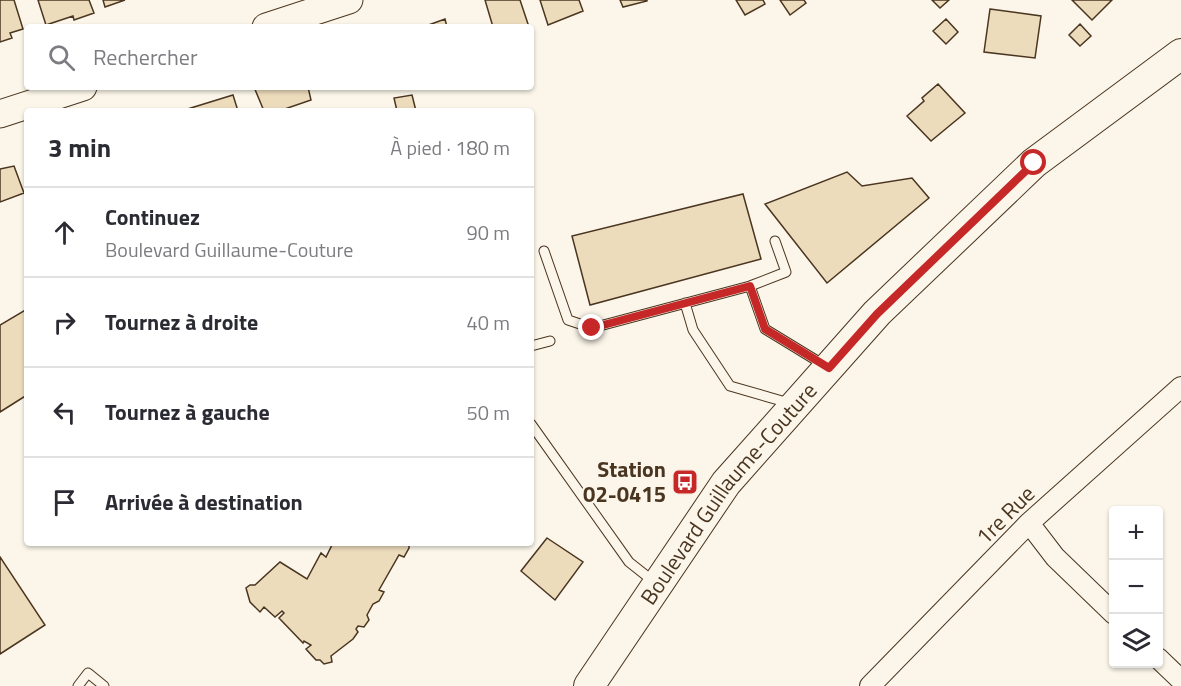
<!DOCTYPE html>
<html lang="fr">
<head>
<meta charset="utf-8">
<style>
	:root { --surface:#fff; --page:#f2f2f3; --text:#2b2b33; --muted:#7c7c81; --line:#e1e1e2 }
	body { margin:0; font-family:"Titillium Web",sans-serif; background:var(--page); color:var(--text) }
	.controls { position:absolute; right:18px; bottom:18px; display:grid; overflow:hidden; border-radius:6px; box-shadow:0 2px 4px #0004 }
	.controls button { width:54px; height:54px; display:grid; place-items:center; padding:0; border:0; border-bottom:2px solid var(--line); background:var(--surface); color:var(--text); font:30px sans-serif }
	.stop { position:absolute; width:18px; height:18px; margin:-14px; border:4px solid #c62828; border-radius:50%; background:#fff }
	.stop.end { background:#c62828; border-color:#fff; box-shadow:0 2px 6px #0008 }
	.list { margin:0; padding:0; list-style:none }
	h2 { display:flex; justify-content:space-between; align-items:center; height:78px; margin:0; padding:0 24px; font-size:26px }
	h2 small { font-size:20px; font-weight:400; color:var(--muted) }
	.list li { display:grid; grid-template-columns:39px 1fr auto; gap:18px; align-items:center; box-sizing:border-box; height:90px; padding:0 24px; border-top:2px solid var(--line) }
	.list b { display:block; font-size:22px; white-space:nowrap }
	.list p { margin:0; font-size:20px; white-space:nowrap; color:var(--muted) }
	.list em { font-size:20px; font-style:normal; color:var(--muted) }
	.icon { flex:none; width:33px; height:33px; fill:none; stroke:currentColor; stroke-width:2; stroke-linecap:round; stroke-linejoin:round }
	.map { position:relative; flex:none; width:1181px; height:686px; overflow:hidden }
	.search { position:absolute; background:var(--surface); box-shadow:0 2px 4px #0004; left:24px; top:24px; width:510px; height:66px; display:flex; align-items:center; gap:15px; box-sizing:border-box; padding:0 21px; border-radius:6px; color:var(--muted); font-size:22px }
	.panel { position:absolute; background:var(--surface); box-shadow:0 2px 4px #0004; left:24px; top:108px; width:510px; height:438px; border-radius:6px }
	.map>svg:first-child { display:block }
	.building { fill:#ecdcbc; stroke:#4a3520; stroke-width:1.5 }
	.lines { fill:none; stroke-linecap:round; stroke-linejoin:round }
	.lane-casing { stroke:#4a3520; stroke-width:11 }
	.street-casing { stroke:#4a3520; stroke-width:22 }
	.secondary-casing { stroke:#4a3520; stroke-width:29 }
	.primary-casing { stroke:#4a3520; stroke-width:32 }
	.lane { stroke:#fbf6e9; stroke-width:9 }
	.street { stroke:#fbf6e9; stroke-width:20 }
	.secondary { stroke:#fbf6e9; stroke-width:27 }
	.primary { stroke:#fbf6e9; stroke-width:30 }
	.route { stroke:#c62828; stroke-width:8 }
	.labels { text-anchor:middle; dominant-baseline:central; stroke-width:4.5; stroke-linejoin:round; paint-order:stroke }
	.poi-label { font-size:22px; font-weight:bold; fill:#4a3520; stroke:#fbf6e9; text-anchor:end }
	.street-label { font-size:22px; fill:#4a3520; stroke:#fbf6e9 }
</style>
</head>
<body>
<div class="map">
<svg width="1181" height="686" viewBox="0 0 1181 686">
	<rect width="100%" height="100%" fill="#fbf6e9"/>
	<path class="building" d="M0,0H14L23,29L10,33L12,38L0,42Z
		M38,0H89L94,13L74,20L73,16L46,25Z
		M103,0H125L105,7Z
		M485,0H520L529,27H493Z
		M540,0H579L583,11L548,25Z
		M620,0H647V1L623,7Z
		M736,0H763L765,4L745,15Z
		M780,0H804L806,3L790,15Z
		M932,0H949L940,8Z
		M1072,0H1112L1092,20Z
		M990,9L1041,16L1035,58L984,52Z
		M445,19L447,27H423Z
		M946,19L958,32L946,44L933,31Z
		M1080,24L1091,36L1080,46L1069,35Z
		M938,84L965,113L931,141L907,116L924,101L922,98Z
		M254,87H308L311,100L279,111H264Z
		M233,95L238,111H181Z
		M412,95L416,111H397L394,98Z
		M14,166L24,193L0,202V169Z
		M847,172L862,186L912,178L929,198L827,283L765,204Z
		M743,194L761,259L590,305L572,236Z
		M27,309V395L0,412V325Z
		M547,538L583,562L555,600L521,571Z
		M333,543H409V548L404,557L399,555L379,590L384,592L379,601L373,604L367,615L369,620L364,627L358,626L356,629L358,632L353,639L331,656L332,662L324,664L320,660H316L306,649L311,645L304,641L303,643L279,618L284,613L282,611L275,617L264,607L260,612L250,602L246,588L250,585H255L280,562L307,579L321,553L326,557Z
		M0,557L45,625L0,654Z"/>
	<g class="lines">
		<g class="lane-casing">
			<path id="lane" d="M544,251L568,320L592,328L750,286L786,272L775,241
				M750,286L765,329L824,365
				M685,303L693,330L730,386L789,403
				M531,346L550,341
				M531,424L629,562L653,581
				M78,686L88,673L104,686"/>
		</g>
		<g class="street-casing">
			<path id="street" d="M1029,523L1055,557L1114,614
				M1158,658L1181,680
				M870,686L1029,523L1181,387"/>
		</g>
		<g class="secondary-casing">
			<path id="secondary" d="M266,27L349,0
				M0,114L83,87"/>
		</g>
		<g class="primary-casing">
			<g id="primary">
				<path id="s1" d="M589,686L726,483L877,313L1034,163L1181,54"/>
			</g>
		</g>
		<use href="#lane" class="lane"/>
		<use href="#street" class="street"/>
		<use href="#secondary" class="secondary"/>
		<use href="#primary" class="primary"/>
	</g>
	<g class="lines">
		<path class="route" d="M592,328L750,286L765,329L829,368L877,314L1034,163"/>
	</g>
	<defs>
		<g id="bus-square" transform="scale(1.35)"><rect x="-9" y="-9" width="18" height="18" rx="4" fill="#c62828" stroke="#fbf6e9"/><path d="M-5-6H5V4H4V6H2V4H-2V6H-4V4H-5ZM-3.5-4V0h7V-4ZM-3.5 1.2v1.5H-2V1.2ZM2 1.2v1.5H3.5V1.2Z" fill="#fff"/></g>
	</defs>
	<g fill-rule="evenodd">
		<use href="#bus-square" x="685" y="482"/>
	</g>
	<g class="labels">
		<g class="poi-label">
			<text x="666" y="469">Station<tspan x="666" dy="25">02-0415</tspan></text>
		</g>
		<g class="street-label">
			<text stroke="none"><textPath href="#s1" startOffset="238">Boulevard Guillaume-Couture</textPath></text>
			<text transform="translate(1005 515) rotate(-45)">1re Rue</text>
		</g>
	</g>
</svg>
<div class="controls">
<button>+</button>
<button>−</button>
<button><svg class="icon" aria-label="layers" viewBox="0 0 24 24"><path d="M12 4l9 5-9 5-9-5zM3 14l9 5 9-5"/></svg></button>
</div>
<div class="stop" style="left:1034px;top:163px"></div>
<div class="stop end" style="left:592px;top:328px"></div>
<div class="search"><svg class="icon" aria-label="search" viewBox="0 0 24 24"><circle cx="10" cy="10" r="6"/><path d="M15 15l6 6"/></svg>Rechercher</div>
<section class="panel">
<h2>3 min<small>À pied · 180 m</small></h2>
<ul class="list">
<li><svg class="icon" aria-label="ahead" viewBox="0 0 24 24"><path d="M12 20V5M6 11l6-6 6 6"/></svg><div><b>Continuez</b><p>Boulevard Guillaume-Couture</p></div><em>90 m</em></li>
<li><svg class="icon" aria-label="right" viewBox="0 0 24 24"><path d="M7 20v-9h11M14 6l5 5-5 5"/></svg><div><b>Tournez à droite</b></div><em>40 m</em></li>
<li><svg class="icon" aria-label="left" viewBox="0 0 24 24"><path d="M17 20v-9H6M10 6l-5 5 5 5"/></svg><div><b>Tournez à gauche</b></div><em>50 m</em></li>
<li><svg class="icon" aria-label="arrive" viewBox="0 0 24 24"><path d="M6 21V4h12l-3 4 3 4H6"/></svg><div><b>Arrivée à destination</b></div></li>
</ul>
</section>
</div>
</body>
</html>
